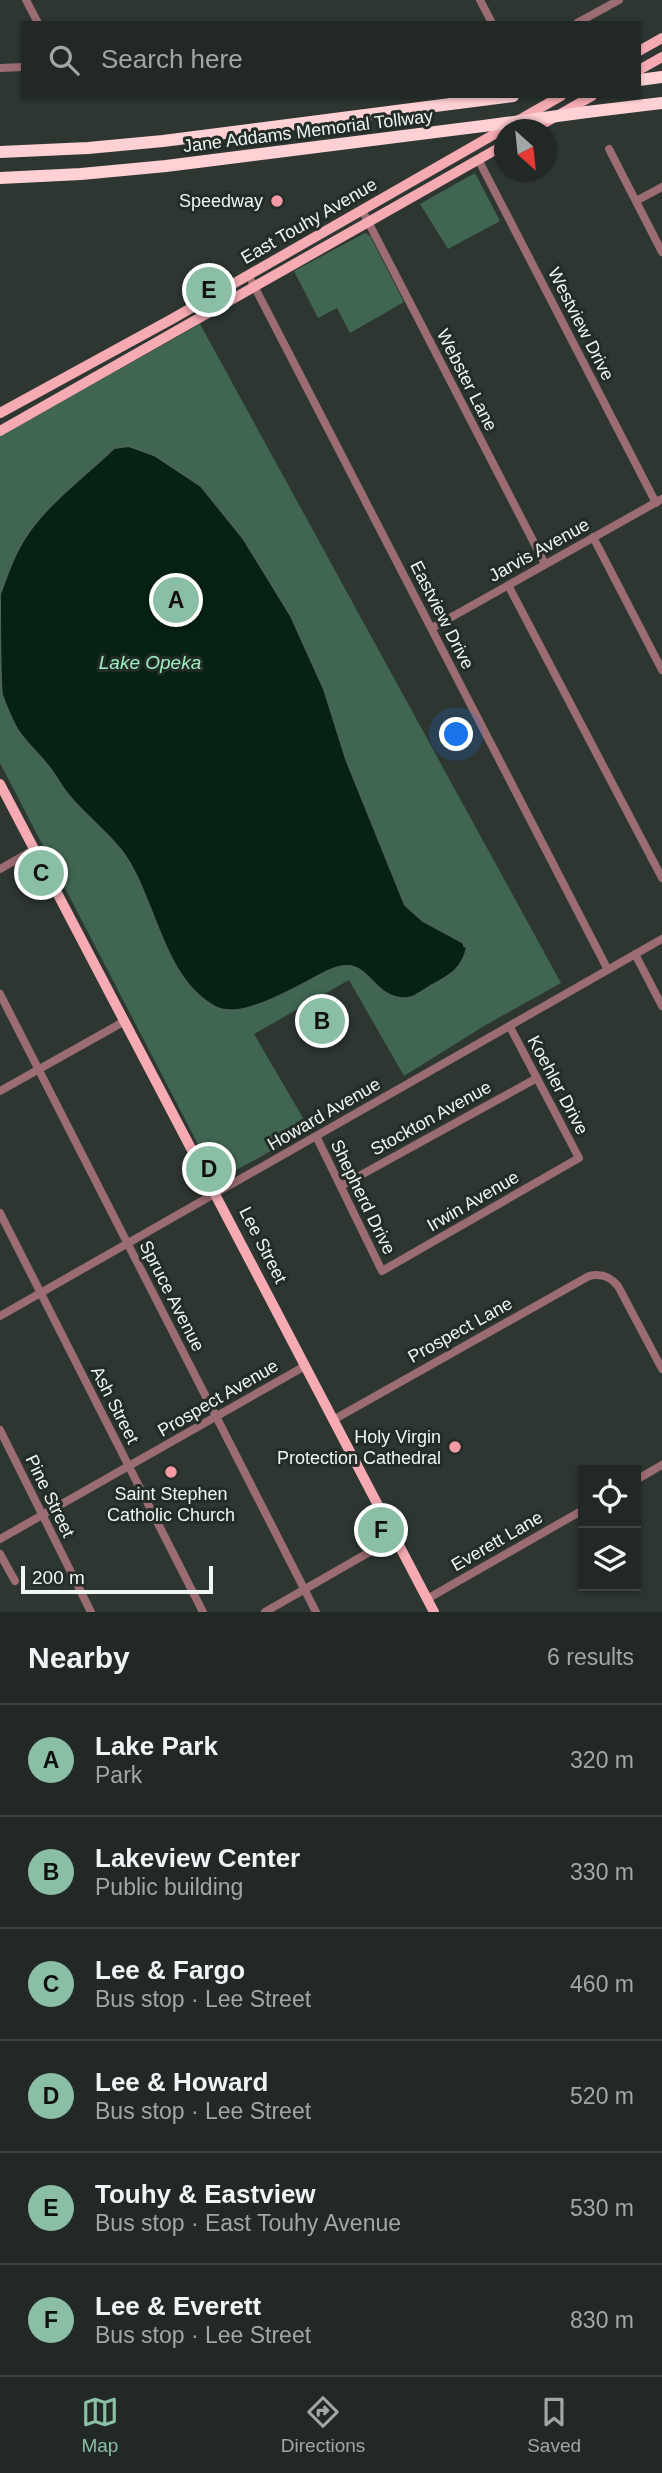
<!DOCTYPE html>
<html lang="en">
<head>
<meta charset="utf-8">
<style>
	:root { --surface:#222825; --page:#2a302d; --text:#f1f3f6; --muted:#a2a6a7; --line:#3f4442; --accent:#8abfa5 }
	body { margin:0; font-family:Arial,sans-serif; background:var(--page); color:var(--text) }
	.controls { position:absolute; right:21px; bottom:21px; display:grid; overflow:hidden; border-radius:0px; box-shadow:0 2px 5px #0004 }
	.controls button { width:63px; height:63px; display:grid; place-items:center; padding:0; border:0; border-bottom:2px solid var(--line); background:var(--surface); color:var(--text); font:35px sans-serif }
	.compass { position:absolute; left:494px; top:119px; width:63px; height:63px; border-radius:50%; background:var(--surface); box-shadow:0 2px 5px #0004; rotate:153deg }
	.scale { position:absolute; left:21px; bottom:18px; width:192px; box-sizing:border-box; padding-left:7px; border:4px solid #f0f6f2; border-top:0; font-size:19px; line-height:24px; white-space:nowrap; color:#f0f6f2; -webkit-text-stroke:5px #232c27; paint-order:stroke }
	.you { position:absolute; left:457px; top:735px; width:24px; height:24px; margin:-18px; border:5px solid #fff; border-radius:50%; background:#1a73e8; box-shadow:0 0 0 10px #1a73e833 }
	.badge { display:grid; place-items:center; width:46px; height:46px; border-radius:50%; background:var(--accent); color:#111; font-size:23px; font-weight:700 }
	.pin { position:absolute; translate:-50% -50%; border:4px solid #fff; box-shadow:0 2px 7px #0006 }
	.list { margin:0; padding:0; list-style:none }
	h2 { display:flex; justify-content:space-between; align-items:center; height:91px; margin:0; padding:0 28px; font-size:30px }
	h2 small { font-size:23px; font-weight:400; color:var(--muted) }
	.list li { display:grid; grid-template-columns:46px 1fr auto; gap:21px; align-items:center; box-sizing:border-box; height:112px; padding:0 28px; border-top:2px solid var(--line) }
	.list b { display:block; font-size:26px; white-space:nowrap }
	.list p { margin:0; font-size:23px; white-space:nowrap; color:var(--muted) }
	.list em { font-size:23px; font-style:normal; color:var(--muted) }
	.icon { flex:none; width:38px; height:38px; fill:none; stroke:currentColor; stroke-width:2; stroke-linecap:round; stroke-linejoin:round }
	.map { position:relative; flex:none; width:662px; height:1612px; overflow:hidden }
	.search { position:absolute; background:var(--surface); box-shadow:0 2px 5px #0004; left:21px; right:21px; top:21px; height:77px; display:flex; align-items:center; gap:18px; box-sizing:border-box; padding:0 24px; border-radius:0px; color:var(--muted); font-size:26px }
	.sheet { height:763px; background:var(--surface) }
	nav { display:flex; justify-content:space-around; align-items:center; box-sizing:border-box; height:98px; border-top:2px solid var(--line); background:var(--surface); font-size:19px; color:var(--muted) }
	nav a { display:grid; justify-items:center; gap:4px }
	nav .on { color:var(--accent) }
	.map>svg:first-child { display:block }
	.green { fill:#406550 }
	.water { fill:#062214; stroke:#4c6257; stroke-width:2 }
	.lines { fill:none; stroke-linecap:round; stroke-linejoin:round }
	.minor { stroke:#9b6c71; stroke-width:8 }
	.major { stroke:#f6aab2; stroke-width:10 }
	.highway { stroke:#ffd0d4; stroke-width:12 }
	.highway-bridge { stroke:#ffd0d4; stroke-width:12 }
	.poi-dot { fill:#f49aa5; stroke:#232c27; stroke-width:2.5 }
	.labels { text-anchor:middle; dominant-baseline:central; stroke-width:6; stroke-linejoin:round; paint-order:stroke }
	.street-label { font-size:18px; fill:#f0f6f2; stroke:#232c27 }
	.poi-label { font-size:18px; fill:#f0f6f2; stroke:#232c27; text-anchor:end }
	.water-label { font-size:19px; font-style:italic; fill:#9defc1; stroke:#232c27 }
</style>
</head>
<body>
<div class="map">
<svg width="662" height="1612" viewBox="0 0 662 1612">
	<rect width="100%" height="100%" fill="#2d3631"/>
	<path class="green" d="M475,173L500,221L448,249L420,204Z
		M365,233L370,236L404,302L350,333L337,308L318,318L294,271Z
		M200,324L561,983L484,1026L404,1076L349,980L254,1034L310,1130L223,1177H215L0,763V436Z"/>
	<path class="water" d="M129,446L154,455L201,486L243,538L291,616L324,689L346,759L405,905L423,921L464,943V946L467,947C463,970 447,977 429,987C419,993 412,1000 400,998C367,993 369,952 328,971C302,983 243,1022 215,1007C162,978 156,900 124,854C107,831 83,814 66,792C61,786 58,779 54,774C44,758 27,745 17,729C11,718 6,706 2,695C0,680 0,614 0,594C6,579 11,562 19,548C40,508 82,479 114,448Z"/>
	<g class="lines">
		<path class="minor" d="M26,0L38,23
			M480,0L492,23
			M577,23L619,0
			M0,68L23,67
			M609,149L662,252
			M478,159L656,503
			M636,201L662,187
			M362,210L545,564
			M252,282L608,970
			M593,537L662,670
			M508,585L662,878
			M432,628L662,499
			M0,869L35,849
			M635,954L662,1006
			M0,994L316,1612
			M0,1091L125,1021
			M316,1136L382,1271L579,1158L510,1027
			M341,1186L537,1078
			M0,1213L203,1612
			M0,1316L662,939
			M333,1420L589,1276C601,1273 610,1276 618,1286L662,1369
			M0,1430L91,1612
			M636,1480L662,1465
			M0,1539L305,1366
			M0,1554L15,1581
			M427,1599L583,1510
			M265,1612L394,1538"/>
		<path class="major" d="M639,51L662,38
			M639,70L662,57
			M532,130L592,96
			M0,413L172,319L561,96
			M0,431L504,145
			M0,784L434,1612"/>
		<path class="highway" d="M639,80L662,77
			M587,112L662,103
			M0,152L88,148L163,141L513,96
			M0,178L81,174L166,166L491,125"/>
		<path class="highway-bridge" d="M491,125L587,112"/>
	</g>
	<g class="poi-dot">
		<circle cx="277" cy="201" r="7"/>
		<circle cx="455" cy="1447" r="7"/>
		<circle cx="171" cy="1472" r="7"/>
	</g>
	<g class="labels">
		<g class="street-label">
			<text transform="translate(308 131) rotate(-7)">Jane Addams Memorial Tollway</text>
			<text transform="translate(309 221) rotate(-30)">East Touhy Avenue</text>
			<text transform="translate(581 324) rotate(63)">Westview Drive</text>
			<text transform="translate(467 380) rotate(63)">Webster Lane</text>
			<text transform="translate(539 550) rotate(-29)">Jarvis Avenue</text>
			<text transform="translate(442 615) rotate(63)">Eastview Drive</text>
			<text transform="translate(558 1085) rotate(62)">Koehler Drive</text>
			<text transform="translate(324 1114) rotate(-30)">Howard Avenue</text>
			<text transform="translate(431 1118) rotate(-29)">Stockton Avenue</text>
			<text transform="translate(363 1197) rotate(64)">Shepherd Drive</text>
			<text transform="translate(473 1201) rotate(-30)">Irwin Avenue</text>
			<text transform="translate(263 1245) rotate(63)">Lee Street</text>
			<text transform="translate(172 1296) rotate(63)">Spruce Avenue</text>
			<text transform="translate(460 1330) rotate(-29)">Prospect Lane</text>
			<text transform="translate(218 1398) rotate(-30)">Prospect Avenue</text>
			<text transform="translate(115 1405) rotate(63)">Ash Street</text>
			<text transform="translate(50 1496) rotate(64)">Pine Street</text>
			<text transform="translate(497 1541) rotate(-30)">Everett Lane</text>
		</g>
		<g class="poi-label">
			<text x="263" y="201">Speedway</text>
			<text x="441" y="1437">Holy Virgin<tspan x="441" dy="21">Protection Cathedral</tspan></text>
			<text x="171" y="1494" text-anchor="middle">Saint Stephen<tspan x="171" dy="21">Catholic Church</tspan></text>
		</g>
		<g class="water-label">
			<text x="150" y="662">Lake Opeka</text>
		</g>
	</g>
</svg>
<div class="controls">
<button><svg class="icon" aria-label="locate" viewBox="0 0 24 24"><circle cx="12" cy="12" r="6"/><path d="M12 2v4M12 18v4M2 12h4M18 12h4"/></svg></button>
<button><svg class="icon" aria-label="layers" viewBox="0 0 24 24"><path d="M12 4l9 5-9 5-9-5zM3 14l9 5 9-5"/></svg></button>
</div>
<svg class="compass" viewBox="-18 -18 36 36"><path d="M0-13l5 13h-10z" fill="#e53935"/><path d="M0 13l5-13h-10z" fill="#a2a6a7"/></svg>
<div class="scale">200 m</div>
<div class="you"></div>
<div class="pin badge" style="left:176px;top:600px">A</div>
<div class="pin badge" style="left:322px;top:1021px">B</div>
<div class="pin badge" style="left:41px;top:873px">C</div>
<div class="pin badge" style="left:209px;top:1169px">D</div>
<div class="pin badge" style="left:209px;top:290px">E</div>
<div class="pin badge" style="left:381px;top:1530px">F</div>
<div class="search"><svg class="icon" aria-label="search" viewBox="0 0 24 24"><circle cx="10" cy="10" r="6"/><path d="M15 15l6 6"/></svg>Search here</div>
</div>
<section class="sheet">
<h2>Nearby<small>6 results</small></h2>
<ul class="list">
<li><span class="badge">A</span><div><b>Lake Park</b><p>Park</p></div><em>320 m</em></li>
<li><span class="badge">B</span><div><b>Lakeview Center</b><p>Public building</p></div><em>330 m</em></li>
<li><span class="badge">C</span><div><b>Lee &amp; Fargo</b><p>Bus stop · Lee Street</p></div><em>460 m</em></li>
<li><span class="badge">D</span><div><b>Lee &amp; Howard</b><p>Bus stop · Lee Street</p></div><em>520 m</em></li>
<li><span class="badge">E</span><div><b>Touhy &amp; Eastview</b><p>Bus stop · East Touhy Avenue</p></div><em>530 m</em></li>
<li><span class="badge">F</span><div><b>Lee &amp; Everett</b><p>Bus stop · Lee Street</p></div><em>830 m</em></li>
</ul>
</section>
<nav>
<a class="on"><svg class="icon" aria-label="map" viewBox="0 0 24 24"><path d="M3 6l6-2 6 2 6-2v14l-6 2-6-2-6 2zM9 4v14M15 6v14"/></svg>Map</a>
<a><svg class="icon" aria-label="directions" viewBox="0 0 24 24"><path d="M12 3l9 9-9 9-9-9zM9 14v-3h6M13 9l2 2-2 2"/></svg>Directions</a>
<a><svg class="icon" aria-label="saved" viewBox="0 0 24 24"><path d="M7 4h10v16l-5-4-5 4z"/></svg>Saved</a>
</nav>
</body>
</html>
